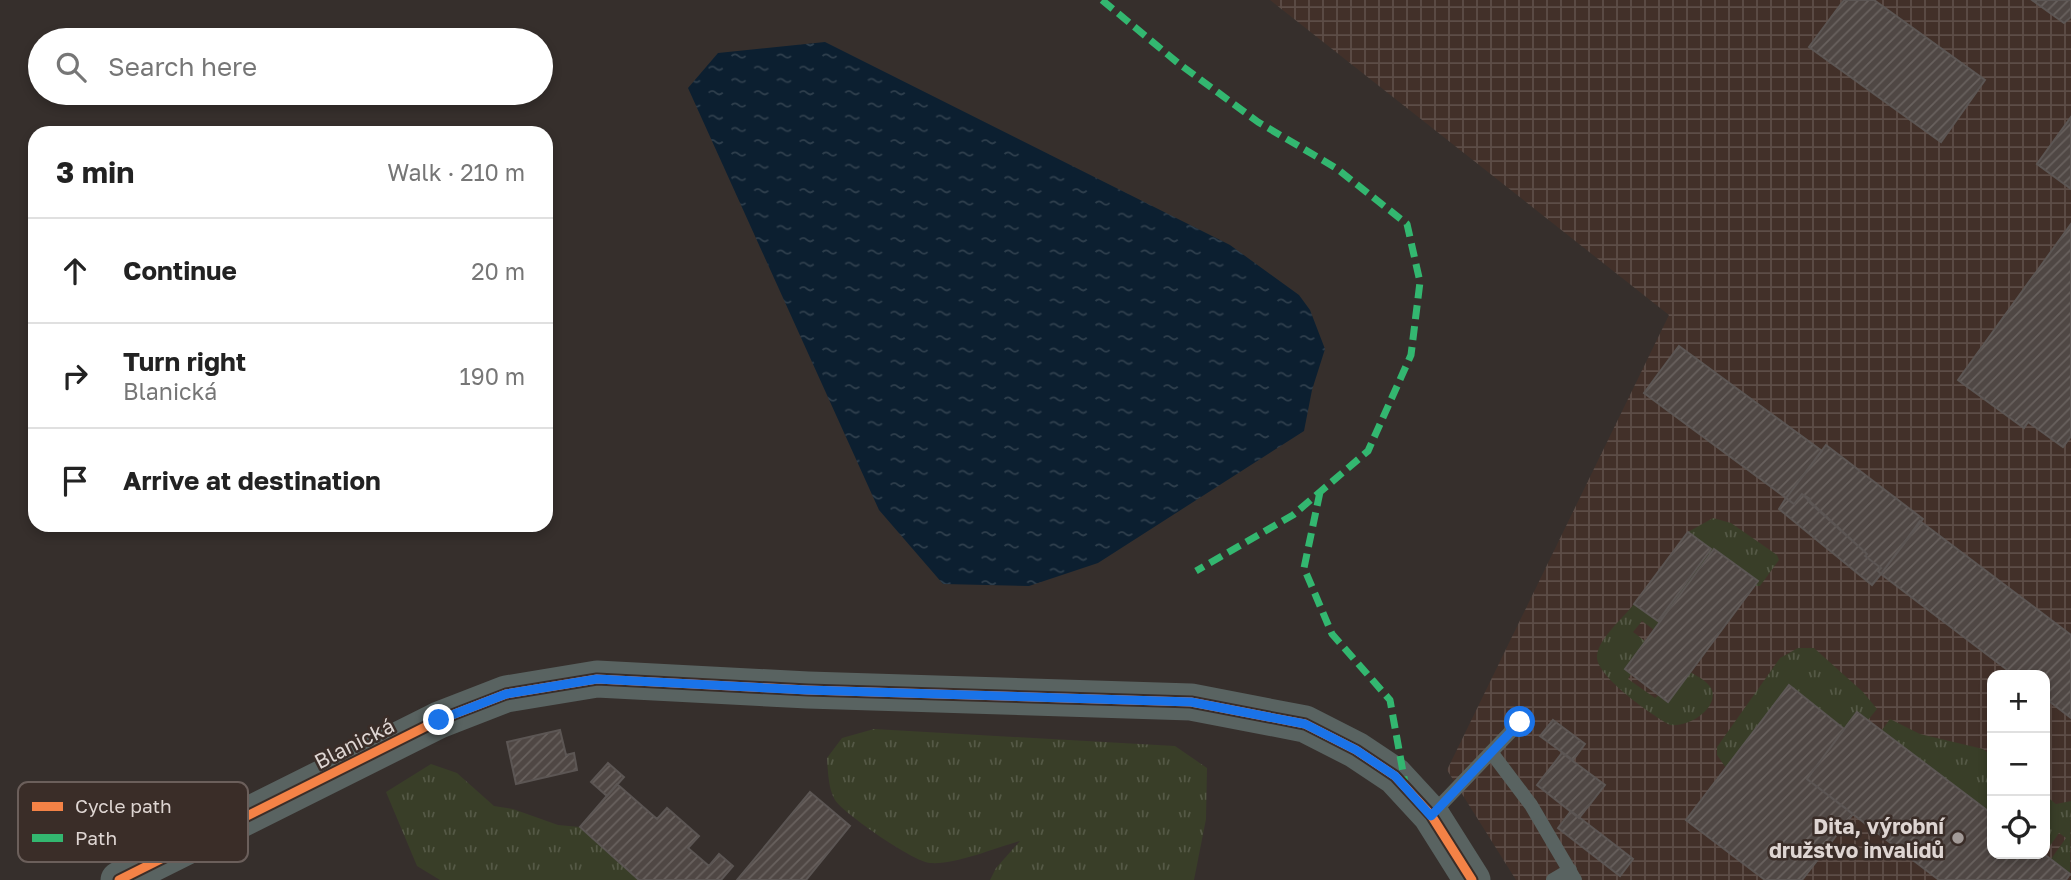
<!DOCTYPE html>
<html lang="en">
<head>
<meta charset="utf-8">
<style>
	:root { --surface:#fff; --page:#f2f2f2; --text:#222; --muted:#767676; --line:#e0e0e0 }
	body { margin:0; font-family:"Golos Text",sans-serif; background:var(--page); color:var(--text) }
	.controls { position:absolute; right:21px; bottom:21px; display:grid; overflow:hidden; border-radius:14px; box-shadow:0 4px 10px #0003 }
	.controls button { width:63px; height:63px; display:grid; place-items:center; padding:0; border:0; border-bottom:2px solid var(--line); background:var(--surface); color:var(--text); font:35px sans-serif }
	.stop { position:absolute; width:21px; height:21px; margin:-16px; border:5px solid #1a73e8; border-radius:50%; background:#fff }
	.stop.end { background:#1a73e8; border-color:#fff; box-shadow:0 2px 7px #0008 }
	.list { margin:0; padding:0; list-style:none }
	h2 { display:flex; justify-content:space-between; align-items:center; height:91px; margin:0; padding:0 28px; font-size:30px }
	h2 small { font-size:23px; font-weight:400; color:var(--muted) }
	.list li { display:grid; grid-template-columns:46px 1fr auto; gap:21px; align-items:center; box-sizing:border-box; height:105px; padding:0 28px; border-top:2px solid var(--line) }
	.list b { display:block; font-size:26px; white-space:nowrap }
	.list p { margin:0; font-size:23px; white-space:nowrap; color:var(--muted) }
	.list em { font-size:23px; font-style:normal; color:var(--muted) }
	.icon { flex:none; width:38px; height:38px; fill:none; stroke:currentColor; stroke-width:2; stroke-linecap:round; stroke-linejoin:round }
	.map { position:relative; flex:none; width:2071px; height:880px; overflow:hidden }
	.search { position:absolute; background:var(--surface); box-shadow:0 4px 10px #0003; left:28px; top:28px; width:525px; height:77px; display:flex; align-items:center; gap:18px; box-sizing:border-box; padding:0 24px; border-radius:38px; color:var(--muted); font-size:26px }
	.panel { position:absolute; background:var(--surface); box-shadow:0 4px 10px #0003; left:28px; top:126px; width:525px; height:406px; border-radius:21px }
	.map>svg:first-child { display:block }
	.industrial { fill:url(#industrial-grid); fill-rule:evenodd }
	.grass { fill:url(#grass-tufts) }
	.water { fill:url(#water-ripples) }
	.building { fill:url(#building-hatch); stroke:#5c5654; stroke-width:2 }
	.lines { fill:none; stroke-linecap:round; stroke-linejoin:round }
	.service { stroke:#596361; stroke-width:14 }
	.tertiary { stroke:#596361; stroke-width:37 }
	.quiet { stroke:#33b770; stroke-width:7; stroke-dasharray:14 7; stroke-linecap:butt }
	.cycleway-casing { stroke:#3a2d28; stroke-width:13 }
	.cycleway { stroke:#f48246; stroke-width:9 }
	.route { stroke:#1a73e8; stroke-width:9 }
	.poi-dot { fill:#a39b98; stroke:#3a2d28; stroke-width:2.5 }
	.labels { text-anchor:middle; dominant-baseline:central; stroke-width:5; stroke-linejoin:round; paint-order:stroke }
	.street-label { font-size:21px; fill:#ded5d2; stroke:#3a2d28 }
	.poi-label { font-size:21px; font-weight:bold; fill:#ded5d2; stroke:#3a2d28; text-anchor:end }
	.key { fill:#3a2d28; stroke:#6b5f5b; stroke-width:2 }
	.key-label { font-size:19px; fill:#ded5d2 }
</style>
</head>
<body>
<div class="map">
<svg width="2071" height="880" viewBox="0 0 2071 880">
	<defs>
		<pattern id="industrial-grid" width="8" height="8" patternUnits="userSpaceOnUse" patternTransform="scale(1.75)"><rect width="8" height="8" fill="#423029"/><path d="M0 4h8M4 0v8" fill="none" stroke="#5d4d47"/></pattern>
		<pattern id="grass-tufts" width="24" height="20" patternUnits="userSpaceOnUse" patternTransform="scale(1.75)"><rect width="24" height="20" fill="#393e28"/><path d="M3 7l-1-3M5 7V3M7 7l1-3M15 17l-1-3M17 17v-4M19 17l1-3" fill="none" stroke="#555946"/></pattern>
		<pattern id="water-ripples" width="26" height="14" patternUnits="userSpaceOnUse" patternTransform="scale(1.75)"><rect width="26" height="14" fill="#0c1f30"/><path d="M2 4q2-2 4 0t4 0M15 11q2-2 4 0t4 0" fill="none" stroke="#2f3f4d"/></pattern>
		<pattern id="building-hatch" width="6" height="6" patternUnits="userSpaceOnUse" patternTransform="scale(1.75)"><rect width="6" height="6" fill="#4f4744"/><path d="M-1 1l2-2M0 6l6-6M5 7l2-2" fill="none" stroke="#68615e"/></pattern>
	</defs>
	<rect width="100%" height="100%" fill="#362f2c"/>
	<path class="industrial" d="M1270,0H2071V880H1516L1447,770L1669,315ZM1992,675H2045V854H1992Z"/>
	<path class="grass" d="M1713,518L1731,523L1777,555L1779,560L1760,586H1755L1757,581L1714,549L1654,630L1642,621L1633,632L1645,641L1625,669L1631,674L1628,679L1655,698L1690,672C1697,676 1709,682 1712,690C1718,710 1687,728 1670,725C1653,716 1595,676 1597,656C1598,639 1624,617 1634,604L1658,621L1710,551L1688,532Z
		M1798,648H1814L1863,692L1877,709L1868,720L1857,712L1844,729L1789,686L1726,768L1717,755V747L1780,658Z
		M1890,719L1920,734L1983,749L1992,756V814L1882,730Z
		M874,729L1175,746L1207,768L1206,819L1194,880H990L996,868L1020,841C995,848 955,865 930,863C914,862 844,814 835,800C828,788 828,771 827,758L842,738Z
		M431,764L457,773L494,806L513,809L558,825L580,827L639,880H440L417,866L386,792Z
		M2045,795L2056,804L2071,801L2070,874L2051,859L2066,838L2059,833L2045,853Z"/>
	<path class="water" d="M825,42L1230,245L1299,295L1310,310L1325,349L1312,390L1304,431L1098,563L1029,586L943,584L879,510L688,88L718,53Z"/>
	<path class="building" d="M1844,0H1874L1985,80L1941,142L1809,47Z
		M2032,0H2071V17L2064,23Z
		M2071,117V189L2037,164Z
		M2071,224V436L2063,447L2028,422L2024,428L1958,380Z
		M1679,346L1822,451L1786,498L1644,393Z
		M1826,445L1923,519L1881,574L1878,571L1881,568L1865,556L1867,554L1808,501L1810,499L1802,494L1794,504L1786,498Z
		M1802,494L1867,554L1865,556L1881,568L1878,571L1881,574L1872,585L1779,509L1786,498L1794,504Z
		M1920,521L2071,635V718L2045,698V675H2014L1881,574Z
		M1688,532L1711,549L1658,621L1634,604Z
		M1714,549L1758,581L1668,702L1625,669Z
		M1789,685L1844,729L1807,779L1853,814L1802,880H1765L1686,820Z
		M1857,712L1992,814V854H2044L2070,874L2066,880H1939L1807,779Z
		M1553,720L1585,744L1573,760L1540,736Z
		M560,730L566,755L574,753L577,770L516,784L507,742Z
		M1562,753L1605,785L1579,818L1537,785Z
		M608,763L624,777L607,796L591,782Z
		M617,784L657,819L667,808L699,836L688,848L709,866L719,854L733,866L721,880H639L580,827Z
		M810,792L850,826L806,880H737Z
		M1571,811L1633,859L1620,876L1558,828Z"/>
	<g class="lines">
		<path class="service" d="M1491,752L1531,805L1575,880
			M1432,814L1520,722
			M1553,880L1570,870"/>
		<path class="tertiary" d="M119,880L439,720L506,694L597,679L808,690L1191,702L1305,724L1356,750L1395,776L1431,815L1472,880"/>
		<path class="quiet" d="M1102,0L1178,63L1258,122L1336,168L1407,224L1420,282L1411,355L1368,451L1293,515L1196,571
			M1320,492L1304,568L1332,634L1390,700L1405,783"/>
		<g class="cycleway-casing">
			<path id="cycleway" d="M119,880L439,720L506,694L597,679L808,690L1191,702L1305,724L1356,750L1395,776L1431,815L1472,880"/>
		</g>
		<use href="#cycleway" class="cycleway"/>
	</g>
	<g class="lines">
		<path class="route" d="M439,720L506,694L597,679L807,690L1191,702L1305,724L1356,750L1395,776L1431,816L1520,722"/>
	</g>
	<circle class="poi-dot" cx="1958" cy="838" r="7"/>
	<g class="labels">
		<g class="street-label">
			<text transform="translate(354 743) rotate(-27)">Blanická</text>
		</g>
		<g class="poi-label">
			<text x="1944" y="826">Dita, výrobní<tspan x="1944" dy="24">družstvo invalidů</tspan></text>
		</g>
	</g>
	<rect x="18" y="782" width="230" height="80" rx="10" class="key"/>
	<rect x="32" y="802" width="31" height="9" fill="#f48246"/>
	<rect x="32" y="834" width="31" height="8" fill="#33b770"/>
	<g class="key-label">
		<text x="75" y="813">Cycle path</text>
		<text x="75" y="845">Path</text>
	</g>
</svg>
<div class="controls">
<button>+</button>
<button>−</button>
<button><svg class="icon" aria-label="locate" viewBox="0 0 24 24"><circle cx="12" cy="12" r="6"/><path d="M12 2v4M12 18v4M2 12h4M18 12h4"/></svg></button>
</div>
<div class="stop" style="left:1520px;top:722px"></div>
<div class="stop end" style="left:439px;top:720px"></div>
<div class="search"><svg class="icon" aria-label="search" viewBox="0 0 24 24"><circle cx="10" cy="10" r="6"/><path d="M15 15l6 6"/></svg>Search here</div>
<section class="panel">
<h2>3 min<small>Walk · 210 m</small></h2>
<ul class="list">
<li><svg class="icon" aria-label="ahead" viewBox="0 0 24 24"><path d="M12 20V5M6 11l6-6 6 6"/></svg><div><b>Continue</b></div><em>20 m</em></li>
<li><svg class="icon" aria-label="right" viewBox="0 0 24 24"><path d="M7 20v-9h11M14 6l5 5-5 5"/></svg><div><b>Turn right</b><p>Blanická</p></div><em>190 m</em></li>
<li><svg class="icon" aria-label="arrive" viewBox="0 0 24 24"><path d="M6 21V4h12l-3 4 3 4H6"/></svg><div><b>Arrive at destination</b></div></li>
</ul>
</section>
</div>
</body>
</html>
